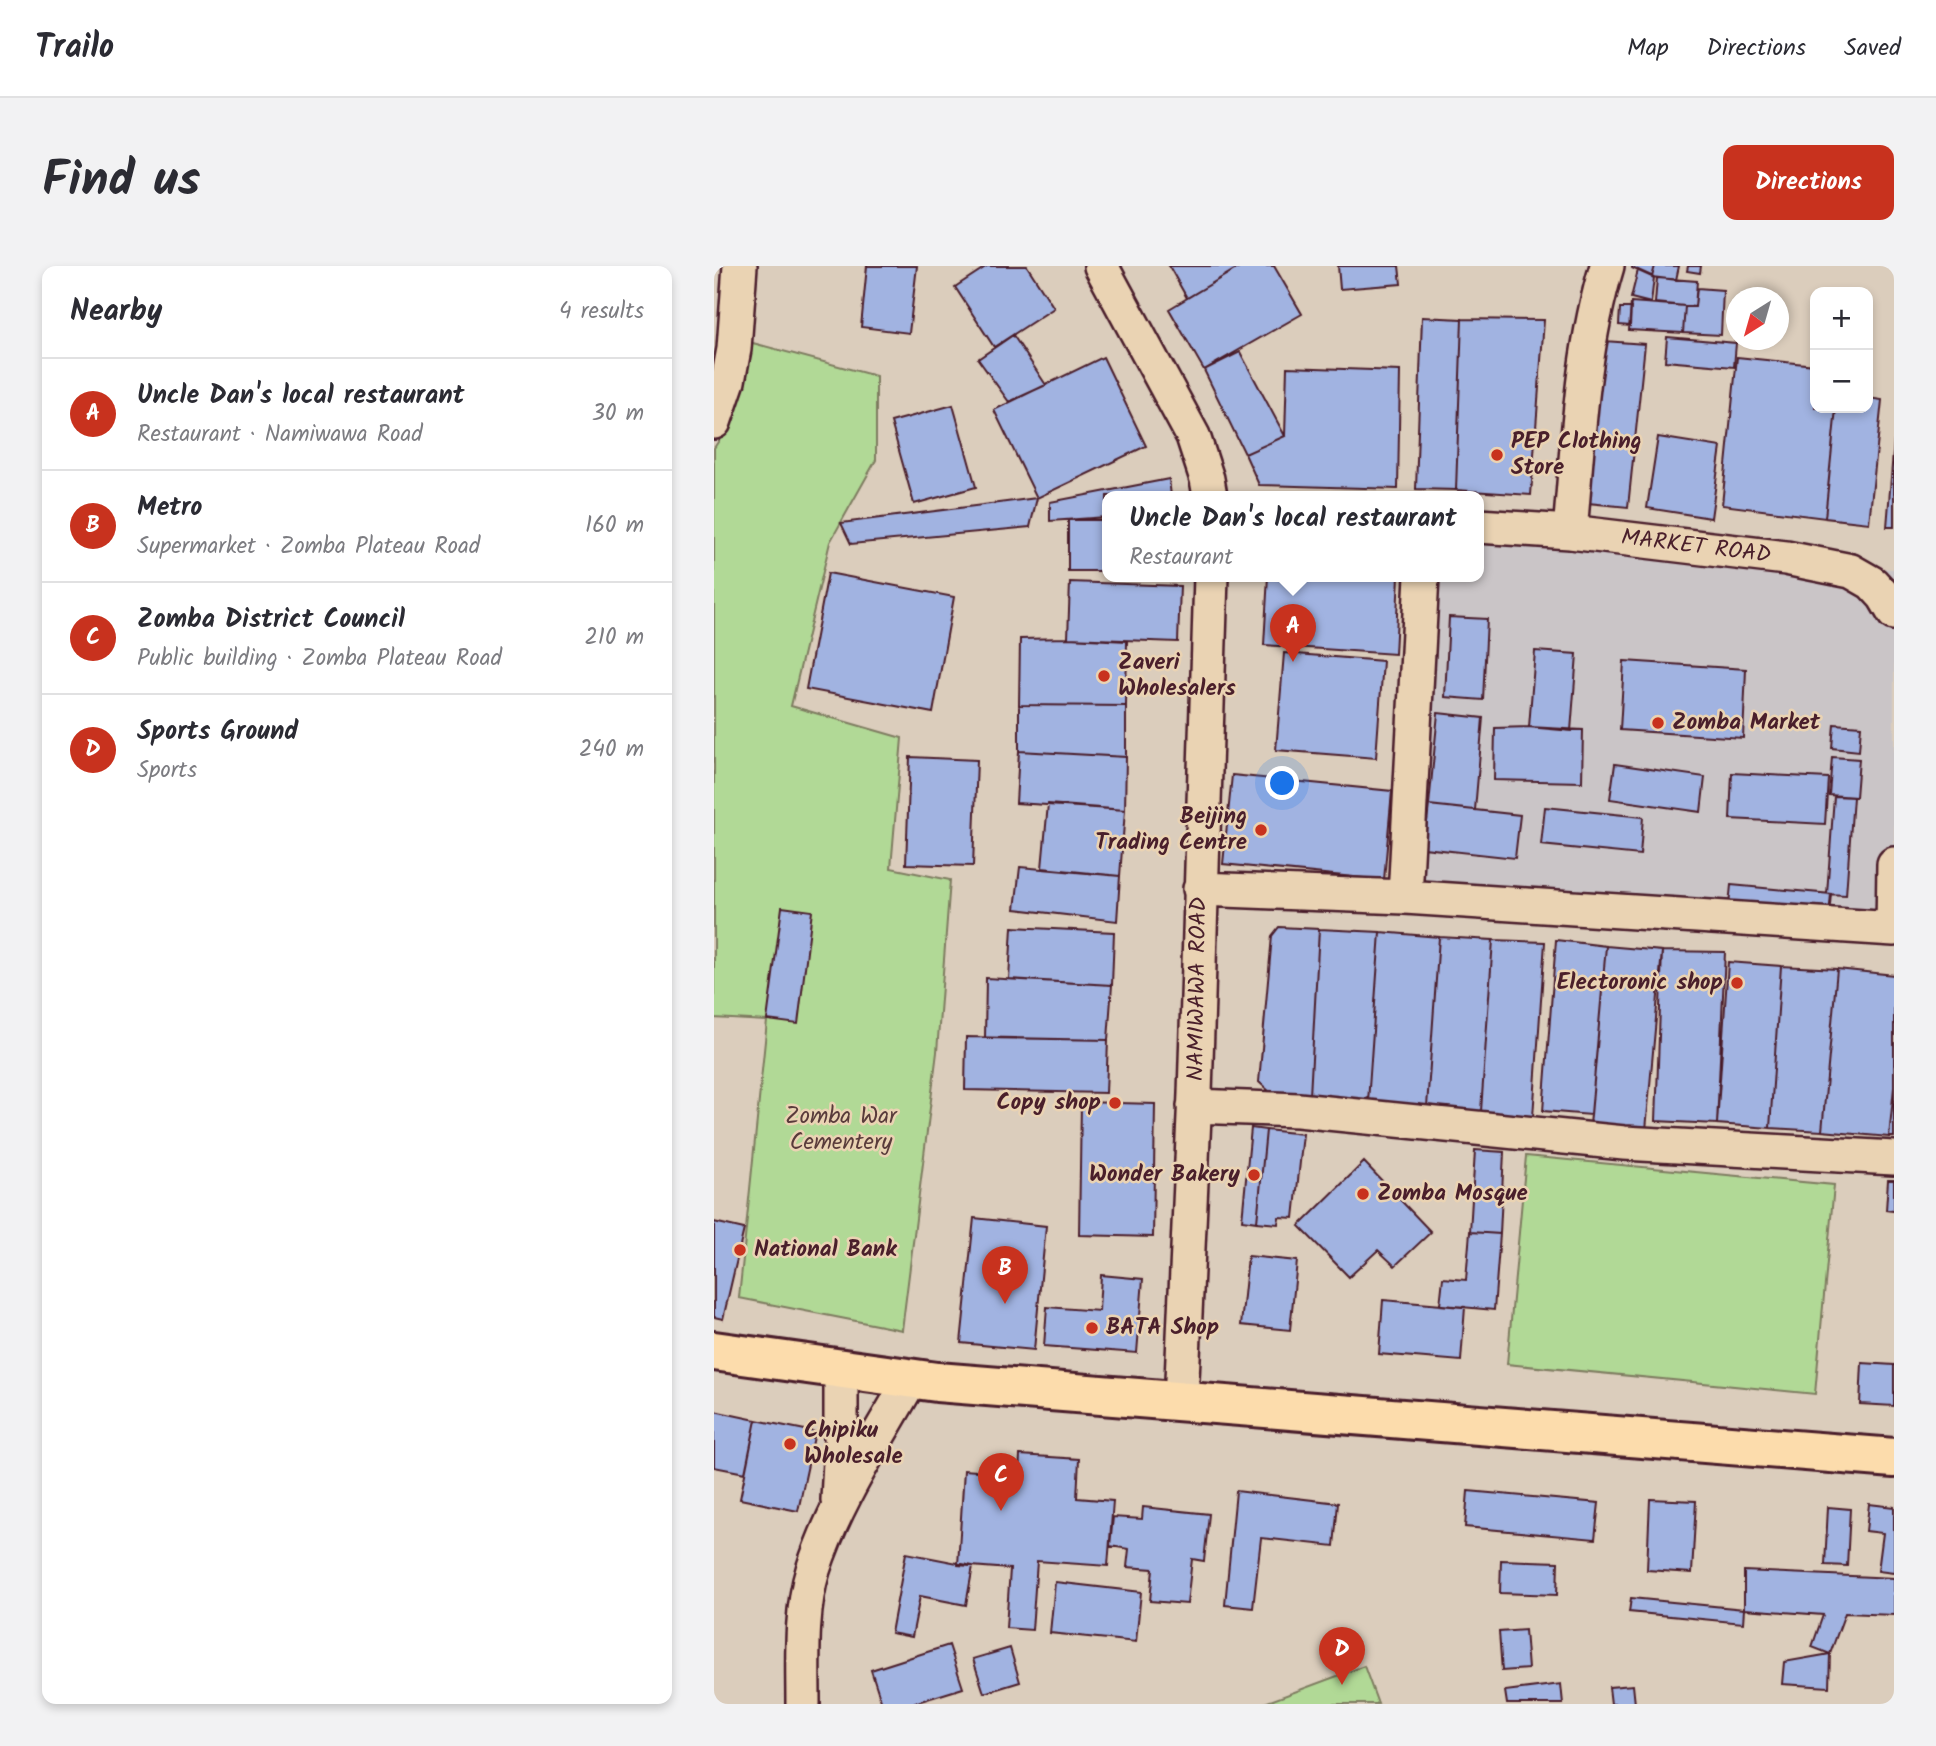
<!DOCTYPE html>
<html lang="en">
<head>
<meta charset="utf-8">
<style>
	:root { --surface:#fff; --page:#f2f2f3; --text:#2b2b33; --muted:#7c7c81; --line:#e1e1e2; --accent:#c8321e }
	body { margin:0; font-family:Kalam,sans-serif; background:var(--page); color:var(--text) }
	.controls { position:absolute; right:21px; top:21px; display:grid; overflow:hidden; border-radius:14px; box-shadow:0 4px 10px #0003 }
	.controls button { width:63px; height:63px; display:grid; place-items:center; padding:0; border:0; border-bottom:2px solid var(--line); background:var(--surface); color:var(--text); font:35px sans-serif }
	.compass { position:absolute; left:1012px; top:21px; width:63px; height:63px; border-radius:50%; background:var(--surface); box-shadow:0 4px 10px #0003; rotate:217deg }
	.you { position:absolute; left:569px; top:518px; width:24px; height:24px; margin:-18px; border:5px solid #fff; border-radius:50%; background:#1a73e8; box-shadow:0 0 0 10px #1a73e833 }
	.badge { display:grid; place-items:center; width:46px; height:46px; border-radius:50%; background:var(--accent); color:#fff; font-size:23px; font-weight:700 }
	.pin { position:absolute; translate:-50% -58px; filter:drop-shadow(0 2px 4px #0008) }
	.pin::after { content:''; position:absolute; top:37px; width:24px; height:21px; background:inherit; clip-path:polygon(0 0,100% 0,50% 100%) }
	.popup { position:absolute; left:388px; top:225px; width:382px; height:91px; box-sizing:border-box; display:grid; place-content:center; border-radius:14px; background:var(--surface); filter:drop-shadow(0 2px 5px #0005); font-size:23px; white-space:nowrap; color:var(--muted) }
	.popup b { font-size:26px; color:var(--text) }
	.popup::after { content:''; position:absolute; left:50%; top:100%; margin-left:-14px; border:14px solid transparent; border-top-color:var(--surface) }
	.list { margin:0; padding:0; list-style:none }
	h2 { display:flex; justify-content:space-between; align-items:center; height:91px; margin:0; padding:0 28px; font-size:30px }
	h2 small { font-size:23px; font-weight:400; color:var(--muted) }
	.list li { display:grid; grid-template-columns:46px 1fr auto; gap:21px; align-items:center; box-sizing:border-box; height:112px; padding:0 28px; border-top:2px solid var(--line) }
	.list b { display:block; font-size:26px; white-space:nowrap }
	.list p { margin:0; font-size:23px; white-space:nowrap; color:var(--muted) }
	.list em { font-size:23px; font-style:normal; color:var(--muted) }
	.map { position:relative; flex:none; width:1180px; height:1438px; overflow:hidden; border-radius:14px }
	header { display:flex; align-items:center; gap:42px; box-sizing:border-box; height:98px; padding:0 35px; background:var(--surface); border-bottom:2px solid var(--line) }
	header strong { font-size:33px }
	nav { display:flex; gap:38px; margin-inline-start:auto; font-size:24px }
	.intro { display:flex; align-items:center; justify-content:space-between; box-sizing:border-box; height:168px; padding:0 42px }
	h1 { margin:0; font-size:49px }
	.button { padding:18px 32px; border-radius:14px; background:var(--accent); color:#fff; font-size:24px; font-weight:700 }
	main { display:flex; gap:42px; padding:0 42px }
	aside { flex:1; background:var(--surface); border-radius:14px; box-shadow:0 4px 10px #0003 }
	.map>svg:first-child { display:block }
	.built { fill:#cac5c7 }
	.green { fill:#b1d996; stroke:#7e7c60; stroke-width:2 }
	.building { fill:#a1b3e1; stroke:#4a1f2b; stroke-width:2 }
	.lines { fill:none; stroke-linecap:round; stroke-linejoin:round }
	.minor-casing { stroke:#4a1f2b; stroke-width:38 }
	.highway-casing { stroke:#4a1f2b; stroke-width:44 }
	.minor { stroke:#ead3b3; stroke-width:33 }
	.highway { stroke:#fcdcac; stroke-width:38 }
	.poi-dot { fill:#c8321e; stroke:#ead3b3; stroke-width:2.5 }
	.labels { text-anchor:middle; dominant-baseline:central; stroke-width:5; stroke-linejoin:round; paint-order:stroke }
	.poi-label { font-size:23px; font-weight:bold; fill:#4a1f2b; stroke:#ead3b3; text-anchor:start }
	.street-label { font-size:23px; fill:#4a1f2b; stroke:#ead3b3 }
	.park-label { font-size:23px; fill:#593b3b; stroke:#ead3b3 }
</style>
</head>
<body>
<header>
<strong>Trailo</strong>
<nav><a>Map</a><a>Directions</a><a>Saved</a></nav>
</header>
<div class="intro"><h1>Find us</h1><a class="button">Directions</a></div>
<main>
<aside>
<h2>Nearby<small>4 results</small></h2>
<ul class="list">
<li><span class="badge">A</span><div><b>Uncle Dan's local restaurant</b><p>Restaurant · Namiwawa Road</p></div><em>30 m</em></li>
<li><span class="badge">B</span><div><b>Metro</b><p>Supermarket · Zomba Plateau Road</p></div><em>160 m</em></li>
<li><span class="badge">C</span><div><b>Zomba District Council</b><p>Public building · Zomba Plateau Road</p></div><em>210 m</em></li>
<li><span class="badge">D</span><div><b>Sports Ground</b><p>Sports</p></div><em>240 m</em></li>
</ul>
</aside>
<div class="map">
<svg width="1180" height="1438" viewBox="0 0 1180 1438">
	<rect width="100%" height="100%" fill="#dbcdbc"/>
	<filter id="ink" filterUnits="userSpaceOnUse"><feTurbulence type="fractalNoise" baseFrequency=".0143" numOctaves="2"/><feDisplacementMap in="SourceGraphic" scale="14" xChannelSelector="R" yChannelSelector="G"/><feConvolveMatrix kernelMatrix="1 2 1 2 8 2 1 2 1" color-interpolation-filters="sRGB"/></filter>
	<g filter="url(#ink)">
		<path class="built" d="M765,279L1180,303V603L1178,655L698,624L717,310H764Z"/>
		<path class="green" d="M35,76L162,110V194L116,276L77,440L188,472L177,602L236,614L223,786L188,1064L25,1032L53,755L0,752V182L15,159Z
			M812,890L1120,919L1101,1128L793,1098Z
			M650,1400L664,1438H548Z"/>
		<path class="building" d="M153,0H203L195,67L147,61Z
			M273,0H313L340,42L280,81L241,21Z
			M455,0H527L473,32Z
			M527,0H560L588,48L490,104L455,43Z
			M624,0H685L687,18L626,23Z
			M918,0H941L938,11L918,2Z
			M941,0H965L962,14L938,11Z
			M974,0H987L986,7L973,5Z
			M924,4L940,11L937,37L917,32Z
			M943,12L983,15L981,41L941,37Z
			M983,22L1009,24L1007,69L969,67L971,40L981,41Z
			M917,36L971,40L969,67L915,64Z
			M906,42H917L916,60L905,59Z
			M708,51L748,53L742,224L702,223Z
			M748,53L830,54L817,229L742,224Z
			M299,69L332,119L295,136L264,93Z
			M953,71L1022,77L1020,101L951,95Z
			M890,75L931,78L921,174L880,169Z
			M526,86L571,170L531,188L490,104Z
			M389,91L432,180L323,232L280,144Z
			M1023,91L1101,99V142H1122L1111,252L1008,239Z
			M573,101L686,105L684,223L545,219L531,188L571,170Z
			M1154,132L1168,134L1155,257L1111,252L1122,142H1154Z
			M239,139L262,221L200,238L177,156Z
			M880,169L921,174L914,241L874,237Z
			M944,171L1007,181L997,252L933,242Z
			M1180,174V261H1173Z
			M455,213L457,230H393V251L336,255V236Z
			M323,232L316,261L137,278L127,257Z
			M354,254H393V305H354Z
			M114,307L240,331L219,447L92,423Z
			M554,310H685L681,388L550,379Z
			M356,316L466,320L464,376L354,372Z
			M735,351L773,353L769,434L731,431Z
			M354,372L413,375L412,440L305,439L306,373Z
			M821,385L863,388L857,465L815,461Z
			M570,387L669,395L662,492L562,484Z
			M910,395L1032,403L1029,472L906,464Z
			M305,439L412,440V491L305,485Z
			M724,447L769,452L761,544L715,539Z
			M1120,458L1147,460L1145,485L1118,482Z
			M815,461L869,464L868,516L780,514L781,462Z
			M305,485L412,491L411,544L302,537Z
			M196,491L263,494L259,600L192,598Z
			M1118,491L1145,493L1142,531L1115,529Z
			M901,498L991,511L987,546L896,533Z
			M1018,507L1114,512L1111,558L1016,553Z
			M518,509L678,525L670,614L509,598Z
			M1120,530L1139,531L1132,629L1113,628Z
			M334,538L411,544L406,610L328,602Z
			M715,539L806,549L801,592L710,582Z
			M831,541L929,551L926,589L827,579Z
			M306,601L406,610L403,655L301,643Z
			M1017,619L1117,628L1115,649L1015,639Z
			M68,641L98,645L84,758L53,754Z
			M298,661L400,666L398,719L295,713Z
			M565,661L605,663L596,830L557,827L545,816L558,670Z
			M605,663L666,666L654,836L649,834L596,830Z
			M666,666L725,671L713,841L654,836Z
			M725,671L779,674L767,845L713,841Z
			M779,674L831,676L819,851L767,845Z
			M842,674L892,680L877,849L829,845Z
			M892,680L948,685L932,864L876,859Z
			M948,685L1011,686L1003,858L942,855Z
			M1014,696L1067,700L1056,862L1003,858Z
			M1067,700L1123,703L1108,865L1056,862Z
			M1123,703L1180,709V821L1175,871L1108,865Z
			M272,712L398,719L394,774L271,772Z
			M252,771L394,774L392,827L251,824Z
			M1180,821V871H1175Z
			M367,836L441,838L439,971L365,969Z
			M537,862L552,864L543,956L528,954Z
			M552,864L589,868L580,952L565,951L564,958L543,956Z
			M761,884L790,886L786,968L756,966Z
			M650,896L717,966L681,1000L664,984L635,1011L585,960Z
			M1174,914H1180V945L1172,944Z
			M260,952L332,960L320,1084L247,1077Z
			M0,956L30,963L9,1053L0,1051Z
			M756,966L786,968L780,1044L726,1039L729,1012L752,1014Z
			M534,990L583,995L576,1064L527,1059Z
			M387,1009L429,1013L423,1087L330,1080L333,1041L385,1045Z
			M669,1034L751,1041L747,1095L665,1088Z
			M1148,1097L1180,1099V1140L1146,1138Z
			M0,1145L42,1154L31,1207L0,1201Z
			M42,1154L101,1166L84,1245L26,1233Z
			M306,1189L365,1193L363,1232L399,1235L394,1300L323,1295L318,1364L292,1362L296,1303L244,1299L250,1204L305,1208Z
			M522,1225L624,1237L620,1280L547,1272L539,1342L511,1339Z
			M754,1225L885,1237L881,1273L751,1261Z
			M936,1233L982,1235L978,1307L933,1304Z
			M1155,1238L1180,1241V1307L1164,1305L1169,1267L1152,1265Z
			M429,1241L495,1248L490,1295L478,1293L473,1338L436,1335L439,1303L413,1301L415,1283L396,1280L399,1251L428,1253Z
			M1114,1241L1136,1243L1133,1300L1111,1299Z
			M192,1287L259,1300L252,1339L206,1330L198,1371L177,1367Z
			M787,1294L844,1296L843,1329L786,1327Z
			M1030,1305L1180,1312V1349L1131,1347L1116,1388L1098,1381L1109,1349L1030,1343Z
			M341,1316L427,1326L422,1376L336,1367Z
			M917,1332L1030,1343L1029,1357L915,1346Z
			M811,1364L814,1403L788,1405L785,1366Z
			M235,1379L249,1422L197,1438H168L157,1404Z
			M296,1382L306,1416L270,1427L259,1393Z
			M1116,1388L1115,1421L1068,1418L1070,1396Z
			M847,1418L849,1438H793L791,1425Z
			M919,1419L921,1438H897L895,1421Z"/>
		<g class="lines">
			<g class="minor-casing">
				<path id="minor" d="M387,0L479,170L493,213L496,230
					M0,156L14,115L20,83L26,0
					M764,260L856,266L1072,292L1137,305L1158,317L1170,330L1180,347
					M856,266C864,177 867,86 893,0
					M486,623L691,631L1180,663
					M691,631L708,310
					M1179,663L1180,598
					M480,840L584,844L910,877L1180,892
					M467,1136L481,828L497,310
					M124,1234L127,1176V1103
					M89,1438C89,1395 86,1346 99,1304C121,1236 162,1175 197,1113"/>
			</g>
			<g class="highway-casing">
				<path id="highway" d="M0,1085L223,1116L1180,1192"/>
			</g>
			<use href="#minor" class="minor"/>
			<use href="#highway" class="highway"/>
		</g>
	</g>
	<g class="poi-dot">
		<circle cx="783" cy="189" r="7"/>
		<circle cx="390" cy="410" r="7"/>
		<circle cx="944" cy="457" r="7"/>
		<circle cx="547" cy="564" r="7"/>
		<circle cx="1023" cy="717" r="7"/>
		<circle cx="401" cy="837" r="7"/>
		<circle cx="540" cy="909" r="7"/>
		<circle cx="649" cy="928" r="7"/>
		<circle cx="26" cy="984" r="7"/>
		<circle cx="378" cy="1062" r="7"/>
		<circle cx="76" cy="1178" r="7"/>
	</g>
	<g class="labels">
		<g class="poi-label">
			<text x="797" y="176">PEP Clothing<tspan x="797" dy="26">Store</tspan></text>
			<text x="404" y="397">Zaveri<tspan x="404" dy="26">Wholesalers</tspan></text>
			<text x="958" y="457">Zomba Market</text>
			<text x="533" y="551" text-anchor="end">Beijing<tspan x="533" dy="26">Trading Centre</tspan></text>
			<text x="1009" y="717" text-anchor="end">Electoronic shop</text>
			<text x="387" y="837" text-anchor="end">Copy shop</text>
			<text x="526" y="909" text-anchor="end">Wonder Bakery</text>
			<text x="663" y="928">Zomba Mosque</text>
			<text x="40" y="984">National Bank</text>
			<text x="392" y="1062">BATA Shop</text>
			<text x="90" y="1165">Chipiku<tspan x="90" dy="26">Wholesale</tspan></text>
		</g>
		<g class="street-label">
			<text transform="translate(982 281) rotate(7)">MARKET ROAD</text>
			<text transform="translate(484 723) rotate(-89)">NAMIWAWA ROAD</text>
		</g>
		<g class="park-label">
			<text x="127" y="851">Zomba War<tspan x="127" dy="26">Cementery</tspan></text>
		</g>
	</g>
</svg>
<div class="controls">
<button>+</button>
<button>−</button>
</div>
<svg class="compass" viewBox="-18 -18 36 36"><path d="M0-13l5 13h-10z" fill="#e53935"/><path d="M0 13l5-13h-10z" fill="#7c7c81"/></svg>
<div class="you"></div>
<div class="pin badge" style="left:579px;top:396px">A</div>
<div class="popup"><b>Uncle Dan's local restaurant</b>Restaurant</div>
<div class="pin badge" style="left:291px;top:1038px">B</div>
<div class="pin badge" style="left:287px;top:1245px">C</div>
<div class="pin badge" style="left:628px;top:1419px">D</div>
</div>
</main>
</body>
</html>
